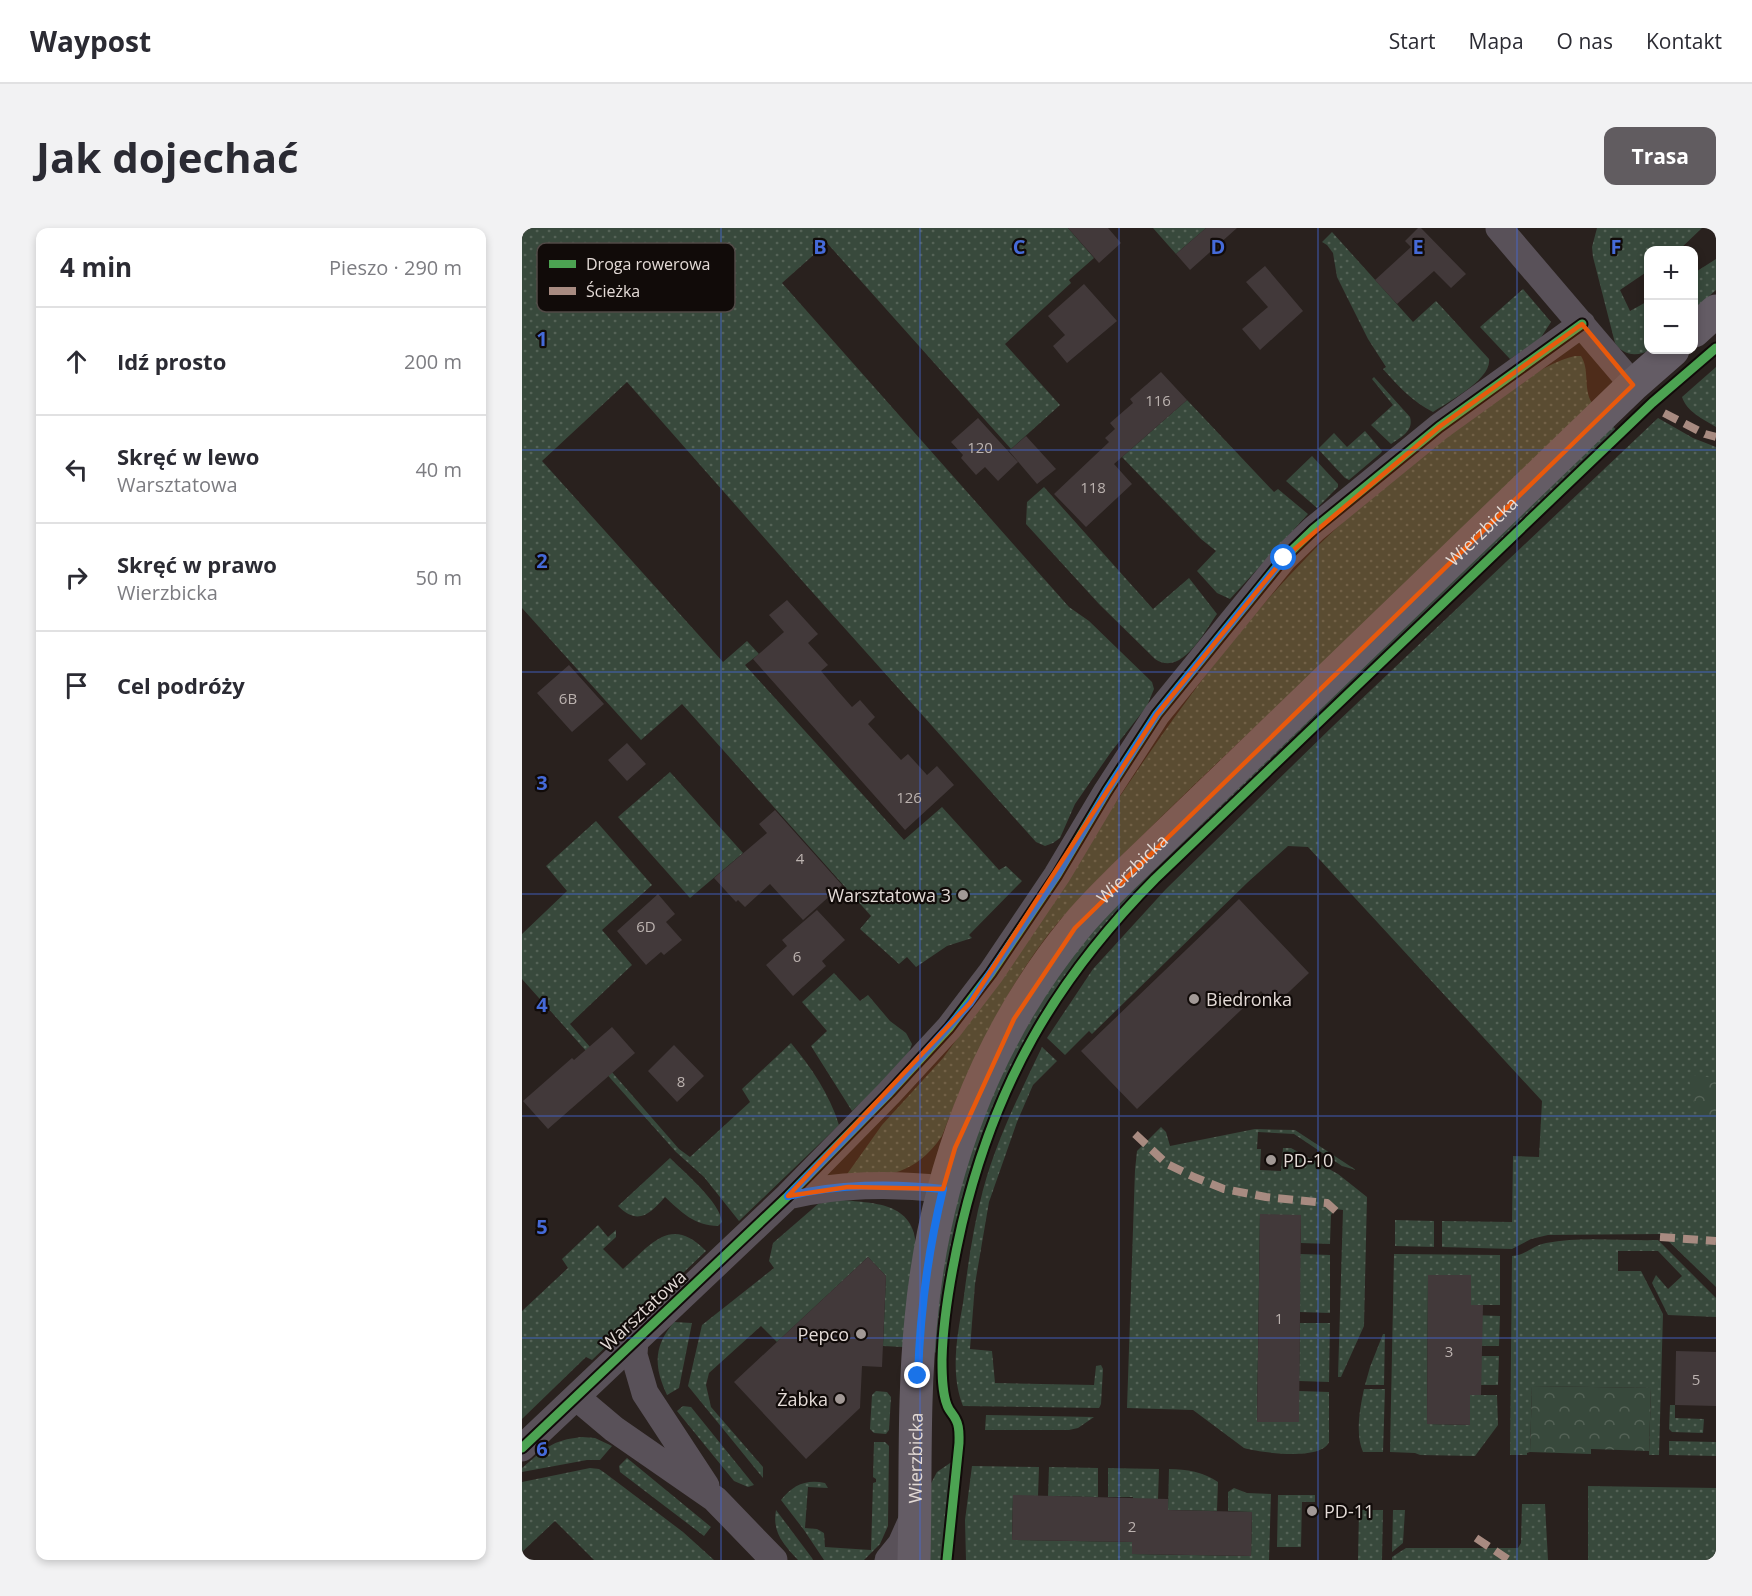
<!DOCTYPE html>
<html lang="pl">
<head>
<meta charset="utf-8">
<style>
	:root { --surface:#fff; --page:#f2f2f3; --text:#2b2b33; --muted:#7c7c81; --line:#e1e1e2; --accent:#615c60 }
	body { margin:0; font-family:"Open Sans",sans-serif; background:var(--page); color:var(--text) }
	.controls { position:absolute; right:18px; top:18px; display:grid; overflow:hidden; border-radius:12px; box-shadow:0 3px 9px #0003 }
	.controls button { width:54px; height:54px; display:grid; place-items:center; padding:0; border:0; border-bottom:2px solid var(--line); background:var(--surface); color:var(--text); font:30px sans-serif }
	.stop { position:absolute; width:18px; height:18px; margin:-14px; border:4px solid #1a73e8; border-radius:50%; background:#fff }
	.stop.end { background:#1a73e8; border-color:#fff; box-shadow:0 2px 6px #0008 }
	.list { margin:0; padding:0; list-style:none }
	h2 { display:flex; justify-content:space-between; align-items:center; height:78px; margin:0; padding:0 24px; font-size:26px }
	h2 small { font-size:20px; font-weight:400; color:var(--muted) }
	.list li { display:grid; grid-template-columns:39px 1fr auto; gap:18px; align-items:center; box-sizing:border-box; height:108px; padding:0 24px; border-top:2px solid var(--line) }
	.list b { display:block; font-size:22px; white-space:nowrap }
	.list p { margin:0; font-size:20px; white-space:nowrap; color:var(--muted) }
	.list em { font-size:20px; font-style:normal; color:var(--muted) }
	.icon { flex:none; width:33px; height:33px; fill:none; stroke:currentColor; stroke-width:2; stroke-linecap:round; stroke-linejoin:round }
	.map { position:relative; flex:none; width:1194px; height:1332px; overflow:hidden; border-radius:12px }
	header { display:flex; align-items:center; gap:36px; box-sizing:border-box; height:84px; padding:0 30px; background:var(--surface); border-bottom:2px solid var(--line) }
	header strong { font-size:28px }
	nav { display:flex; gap:33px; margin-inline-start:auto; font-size:21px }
	.intro { display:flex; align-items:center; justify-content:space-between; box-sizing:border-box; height:144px; padding:0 36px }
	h1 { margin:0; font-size:42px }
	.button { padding:15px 27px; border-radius:12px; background:var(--accent); color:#fff; font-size:21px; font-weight:700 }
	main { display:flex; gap:36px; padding:0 36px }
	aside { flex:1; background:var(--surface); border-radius:12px; box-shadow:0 3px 9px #0003 }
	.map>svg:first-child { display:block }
	.grass { fill:url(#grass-dots) }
	.forest { fill:url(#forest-crowns) }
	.building { fill:#42393a }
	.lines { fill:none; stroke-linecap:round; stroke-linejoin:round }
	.street { stroke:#595159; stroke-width:27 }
	.secondary { stroke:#645c65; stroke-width:33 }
	.quiet { stroke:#a88b81; stroke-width:8; stroke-dasharray:15 8; stroke-linecap:butt }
	.cycleway-casing { stroke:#110b09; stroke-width:13 }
	.cycleway { stroke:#4ca352; stroke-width:9 }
	.route { stroke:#1a73e8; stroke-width:8 }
	.marked { fill:#e8590c; fill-opacity:0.2; stroke:#e8590c; stroke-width:4.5; stroke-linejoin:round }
	.grid { fill:none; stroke:#456ad8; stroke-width:1.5; stroke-opacity:0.55 }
	.poi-dot { fill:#a29996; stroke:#110b09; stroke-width:2 }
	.labels { text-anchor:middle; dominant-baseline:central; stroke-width:4.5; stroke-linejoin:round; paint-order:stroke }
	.number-label { font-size:15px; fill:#bbb2af }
	.street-label { font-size:18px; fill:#e3dad6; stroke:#110b09 }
	.poi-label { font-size:18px; fill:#e3dad6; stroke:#110b09; text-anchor:end }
	.key { fill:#110b09; stroke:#504946; stroke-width:1.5 }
	.key-label { font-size:16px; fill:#e3dad6 }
	.grid-label { font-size:20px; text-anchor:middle; font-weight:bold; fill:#456ad8; stroke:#110b09; stroke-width:4.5; stroke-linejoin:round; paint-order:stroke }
</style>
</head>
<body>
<header>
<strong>Waypost</strong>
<nav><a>Start</a><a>Mapa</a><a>O nas</a><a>Kontakt</a></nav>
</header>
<div class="intro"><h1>Jak dojechać</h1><a class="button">Trasa</a></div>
<main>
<aside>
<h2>4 min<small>Pieszo · 290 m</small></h2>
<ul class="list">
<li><svg class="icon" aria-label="ahead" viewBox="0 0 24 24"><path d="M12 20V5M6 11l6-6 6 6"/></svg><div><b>Idź prosto</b></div><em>200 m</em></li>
<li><svg class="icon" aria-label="left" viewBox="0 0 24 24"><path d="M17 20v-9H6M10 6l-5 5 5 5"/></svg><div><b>Skręć w lewo</b><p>Warsztatowa</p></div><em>40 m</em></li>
<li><svg class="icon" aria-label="right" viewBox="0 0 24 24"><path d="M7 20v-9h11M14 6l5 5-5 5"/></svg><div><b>Skręć w prawo</b><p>Wierzbicka</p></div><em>50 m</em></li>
<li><svg class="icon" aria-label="arrive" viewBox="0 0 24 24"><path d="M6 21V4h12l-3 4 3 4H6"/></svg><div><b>Cel podróży</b></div></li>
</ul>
</aside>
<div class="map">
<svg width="1194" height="1332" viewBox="0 0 1194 1332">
	<defs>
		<pattern id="grass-dots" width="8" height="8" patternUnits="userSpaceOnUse" patternTransform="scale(1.5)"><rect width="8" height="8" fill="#38493c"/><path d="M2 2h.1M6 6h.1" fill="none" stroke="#556357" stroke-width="1.8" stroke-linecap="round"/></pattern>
		<pattern id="forest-crowns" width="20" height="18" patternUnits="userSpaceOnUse" patternTransform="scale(1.5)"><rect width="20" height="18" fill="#38493c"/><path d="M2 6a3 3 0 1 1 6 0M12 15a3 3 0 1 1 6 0" fill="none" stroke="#556357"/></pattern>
	</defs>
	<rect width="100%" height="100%" fill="#29211e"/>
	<path class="grass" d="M0,0H546L572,30L547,52L549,55L483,116L538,177L489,221L305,15L260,55L547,379L567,393L630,454L632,461L625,478L589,524L553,576L538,610L531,615L523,618L514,614L283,356L105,154L20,233L201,434L225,413L237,426L223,437L382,612L420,579L477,642L484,638L500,653L447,707L450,710L425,718L394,739L385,729L377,736L338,701L349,688L160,476L119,512L0,380Z
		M631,0H684L654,26Z
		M1075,0H1180L1157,22H1126V43L1098,62L1108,83L1126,73V122H1129C1116,128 1102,129 1093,115L1071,29L1070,19Z
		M810,4L891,94L914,73L967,131C970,151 926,174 911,184C891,174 876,158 861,141L864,139L846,111L815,49L811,25L805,17L800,14Z
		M1194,31V62L1172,82V45Z
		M1001,61L1029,94L1018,111L988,131L958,99Z
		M1053,128H1059C1068,142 1061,161 1070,175C976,266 882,358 787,448C732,500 676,552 622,606C584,643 545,679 514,723C474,780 445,843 420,908C393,947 366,949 323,949L360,897L421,830L448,793C489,732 529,671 570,610C635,512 701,415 784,330C828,284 880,244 930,205C961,181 1016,136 1053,128Z
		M1194,139V199C1181,191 1165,184 1160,169Z
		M852,149L888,189C892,203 879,209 869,216L849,197L871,177L850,151Z
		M665,172L752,264L756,261L786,286L708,371L695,365L675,343L694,323L679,311L600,229Z
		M1136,190L1171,210L1194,219V1059L1139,1006L1026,1007L1009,1011L990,1021L920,1019V993L990,994L991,928L1017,929L1020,873L786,619L766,618L726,654L570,806L567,803L543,827L525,810L571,741L644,661L810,499Z
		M1090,197L1094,202L602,675C575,708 548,740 524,776C486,835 451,916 437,985C431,1015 426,1045 423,1075C421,1092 417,1108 416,1125L411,1124L417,1057L443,934L482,838L533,751L573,698Z
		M843,203L860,223L859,225L827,252L823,250L796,221L812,205L825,219Z
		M790,228L816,256V259L795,280L764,253Z
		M522,259L631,381L667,350L695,386C682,404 660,449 633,431L577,376L504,296L505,274Z
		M148,544L221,625L168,670L96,589Z
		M74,593L130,657L80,702L110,737L48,796L157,921L168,929L228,874L220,861L269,815C289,839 308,867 317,897L217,993L182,949L154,924L0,751V706L45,663L24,638Z
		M312,745L338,773L346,767L368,793L384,805L390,816L384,833L330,883L289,818L305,803L280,774Z
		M520,819L535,833L511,857L495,894L467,974L453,1056L448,1121L470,1123L473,1155L572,1157L574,1138L579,1137L581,1141L579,1176L577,1180L441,1178C428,1145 435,1109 441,1075C446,1037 451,999 461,962C474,913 498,865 520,819Z
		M639,899L644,904L648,918L733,901L773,902L834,942L820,938L772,906L736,904L735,921H739L738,942L759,943L761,920H769L816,946L845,969L842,1098L819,1149H816L821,982L813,981L809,987L808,1016L779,1015V987H738L735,1193L777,1163L807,1164V1214C799,1233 740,1225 722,1220L671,1182L605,1180L613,942L615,923Z
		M148,930C162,944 198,974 200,994L196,998C173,998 159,984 143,969C128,986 116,998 96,978Z
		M313,971C347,976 390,971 394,1016L381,1119L361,1118L364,1048L346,1029L255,1114L239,1098L187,1145L184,1157L189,1179L241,1239V1250L166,1158L180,1097L252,1040L247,1033L251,1015L296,976Z
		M873,992L912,993V1019L873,1018Z
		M76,997L86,1009L94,1002V1009L81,1021L101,1041C130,1016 149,987 184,1023L70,1132L64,1129L0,1191V1083L46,1040L40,1031Z
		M1136,1012L1194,1070V1089L1146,1087L1130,1055L1134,1047L1146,1061L1160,1048L1136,1023H1096V1043H1119L1141,1086L1137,1227H1127L1129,1160L1010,1158L1008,1224L1005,1225V1227H988L990,1028C1002,1028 1012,1017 1024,1015C1059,1008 1100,1013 1136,1012Z
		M778,1026L808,1027V1085L778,1084Z
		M872,1026L978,1027V1077H949L906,1048L905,1196L948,1197V1167H975L976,1197L953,1228L898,1227L893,1225L868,1224Z
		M949,1087L978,1088L977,1118H949Z
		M152,1094L170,1095L157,1160L145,1167C132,1139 131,1119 152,1094Z
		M778,1095H808L807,1154L777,1153Z
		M861,1106H863L862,1157H843L848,1139Z
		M948,1128H977L976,1157H948Z
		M842,1161H863L861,1224H841C833,1206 838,1180 842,1161Z
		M354,1163L365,1164L369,1169L367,1202L364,1206L352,1205L348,1201L350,1167Z
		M1148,1177H1153V1190L1182,1191L1181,1205L1150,1204L1147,1201Z
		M161,1178L169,1179L232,1257L226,1259L212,1253L155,1183Z
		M464,1187L572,1189L556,1200L547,1202H463Z
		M60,1209L73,1210L90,1218L78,1232H65L0,1244V1240C23,1221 29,1212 60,1209Z
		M1147,1213L1194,1214V1228L1147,1227Z
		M352,1214H363L367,1218L366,1298L358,1316L342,1332H302L282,1302L259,1272C271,1257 284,1251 303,1255L306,1260L286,1259L283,1300L295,1301L302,1305L303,1319L349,1322L351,1255L354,1254V1251L351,1249Z
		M105,1230L189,1299L182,1308L98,1244L97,1238Z
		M431,1233L420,1332H405L406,1261L415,1244Z
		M450,1238L517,1239L516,1268H491L490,1312L610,1314V1326L729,1328L730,1284L706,1283V1264L712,1260L725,1265L749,1266L747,1332H444L443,1292Z
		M527,1239L576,1240V1269L526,1268Z
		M68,1240L77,1241L83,1245L161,1304L192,1332H72L33,1293L0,1324V1254Z
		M586,1240L637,1241L636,1271L611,1282V1269H586Z
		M647,1241C665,1241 681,1244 696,1254L695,1283L646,1282Z
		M1066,1258L1194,1260V1332H1066Z
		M756,1267H793V1274H780L779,1319H755Z
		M1000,1276H1023L1026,1332H870V1329L884,1320H996L999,1315Z
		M254,1282L290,1330L291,1332H276C261,1316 250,1304 254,1282Z
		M837,1282H861L860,1332H836Z
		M871,1282H883L881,1315L870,1324Z"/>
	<path class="forest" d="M1166,847L1194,850V897L1173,877Z
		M1010,1158L1129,1160L1127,1223L1069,1221V1226L1008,1224Z"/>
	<path class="building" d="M546,0H586L599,15L577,35Z
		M684,0H715L668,42L654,26Z
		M896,0H899L944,46L929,60L912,43L875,76L853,52L889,19L883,13Z
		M743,38L781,83L738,122L720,101L746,79L724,54Z
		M562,56L595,93L545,135L531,118L543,107L526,88Z
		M639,144L665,172L592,236L610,256L564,299L532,266L587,214L583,210L593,201L588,195L611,175L608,171Z
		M456,190L496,234L476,253L463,239L454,247L439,230L441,227L429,214Z
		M504,208L534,241L515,256L487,223Z
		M265,372L296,406L286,415L306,437L299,443L315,462L330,479L338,472L353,489L346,496L379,532L386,526L405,547L415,538L432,557L383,602L231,431L262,404L247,387Z
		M47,437L82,476L50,504L15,465Z
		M105,515L124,536L105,553L86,532Z
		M253,582L320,657L281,692L248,656L223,679L216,672L214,674L192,650L245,605L237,596Z
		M136,666L153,686L144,694L160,712L142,727L139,724L124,737L95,703Z
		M717,671L787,745L752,778L739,763L615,881L559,823Z
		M295,682L323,712L300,733L304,738L271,768L244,737L265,718L260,712Z
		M90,799L113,825L26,901L1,873L50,830L52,832Z
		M152,817L182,848L155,874L126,843Z
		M738,986L779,987L777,1194H735Z
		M346,1029L364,1048L360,1139L340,1138L338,1180L284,1231L212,1154Z
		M906,1047H949V1077H961L959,1167H948V1197L905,1196Z
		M1154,1123L1194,1124V1178L1153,1177Z
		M491,1267L646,1271V1282L730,1284L729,1328L610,1326V1314L490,1312Z"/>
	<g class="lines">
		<path class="street" d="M977,0L1111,157
			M266,968C314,956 371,955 421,961
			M113,1111L112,1127L123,1165L184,1258
			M54,1169L92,1201L193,1271L252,1332
			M0,1220L266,968L367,865L427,800L469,745L535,647L585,563L635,486L762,330L792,301L917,199L1060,96
			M366,1332L379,1316L392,1287"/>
		<g class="secondary">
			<path d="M1172,103L1194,83"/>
			<path id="s1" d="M392,1332C394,1252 391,1171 399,1091C412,950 462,811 553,700C568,681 586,664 603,647L1111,157L1151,122"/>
		</g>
		<path class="quiet" d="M1142,185L1183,206L1194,209
			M613,906L645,936L672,949L702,961L744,969L805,975L815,984
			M1138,1009L1194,1013
			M954,1310L987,1332"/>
		<g class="cycleway-casing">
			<path id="cycleway" d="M0,1220L266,968L367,865L427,800L469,745L535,647L585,563L635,486L762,330L792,301L917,199L1060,96
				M425,1332L437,1215C437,1208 438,1199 434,1192C432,1187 427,1183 425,1177C420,1164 420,1146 420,1132C421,1086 430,1040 440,996C473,857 532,753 633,651L1130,175L1194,120"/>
		</g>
		<use href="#cycleway" class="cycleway"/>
	</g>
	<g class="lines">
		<path class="route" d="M396,1148C398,1085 406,1023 421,961C371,955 314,956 266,968L367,865L448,775L535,647L585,563L635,486L762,330"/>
	</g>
	<path class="marked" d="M1060,96L1111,157L553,700L492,791L433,920L421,961L326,959L266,968L448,775L635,486L762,330L917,199Z"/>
	<path class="grid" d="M199,0V1332M398,0V1332M597,0V1332M796,0V1332M995,0V1332M0,222H1194M0,444H1194M0,666H1194M0,888H1194M0,1110H1194"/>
	<g class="poi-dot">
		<circle cx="441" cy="667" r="6"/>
		<circle cx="672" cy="771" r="6"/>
		<circle cx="749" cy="932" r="6"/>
		<circle cx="339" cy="1106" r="6"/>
		<circle cx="318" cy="1171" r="6"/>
		<circle cx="790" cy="1283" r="6"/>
	</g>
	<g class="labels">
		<g class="number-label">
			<text x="636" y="172">116</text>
			<text x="458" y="219">120</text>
			<text x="571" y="259">118</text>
			<text x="46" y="470">6B</text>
			<text x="387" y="569">126</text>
			<text x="278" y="630">4</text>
			<text x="124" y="698">6D</text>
			<text x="275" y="728">6</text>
			<text x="159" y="853">8</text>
			<text x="757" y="1090">1</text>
			<text x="927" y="1123">3</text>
			<text x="1174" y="1151">5</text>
			<text x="610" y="1298">2</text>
		</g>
		<g class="street-label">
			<text stroke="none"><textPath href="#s1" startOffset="1236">Wierzbicka</textPath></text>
			<text stroke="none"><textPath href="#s1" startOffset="750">Wierzbicka</textPath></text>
			<text transform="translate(121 1082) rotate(-43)">Warsztatowa</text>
			<text stroke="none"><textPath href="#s1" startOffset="102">Wierzbicka</textPath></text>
		</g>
		<g class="poi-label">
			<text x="429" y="667">Warsztatowa 3</text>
			<text x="684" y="771" text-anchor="start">Biedronka</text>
			<text x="761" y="932" text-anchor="start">PD-10</text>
			<text x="327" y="1106">Pepco</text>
			<text x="306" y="1171">Żabka</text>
			<text x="802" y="1283" text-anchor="start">PD-11</text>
		</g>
	</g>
	<rect x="15" y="15" width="198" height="69" rx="9" class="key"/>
	<rect x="27" y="32" width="27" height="8" fill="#4ca352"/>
	<rect x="27" y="59" width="27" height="8" fill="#a88b81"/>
	<g class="key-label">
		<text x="64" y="42">Droga rowerowa</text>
		<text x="64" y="69">Ścieżka</text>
	</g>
	<g class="grid-label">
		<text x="298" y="26">B</text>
		<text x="497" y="26">C</text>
		<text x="696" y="26">D</text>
		<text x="896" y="26">E</text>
		<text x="1094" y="26">F</text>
		<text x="20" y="118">1</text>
		<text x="20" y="340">2</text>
		<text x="20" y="562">3</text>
		<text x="20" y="784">4</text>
		<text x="20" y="1006">5</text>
		<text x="20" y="1228">6</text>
	</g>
</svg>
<div class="controls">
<button>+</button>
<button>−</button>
</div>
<div class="stop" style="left:762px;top:330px"></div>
<div class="stop end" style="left:396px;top:1148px"></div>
</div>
</main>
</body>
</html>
